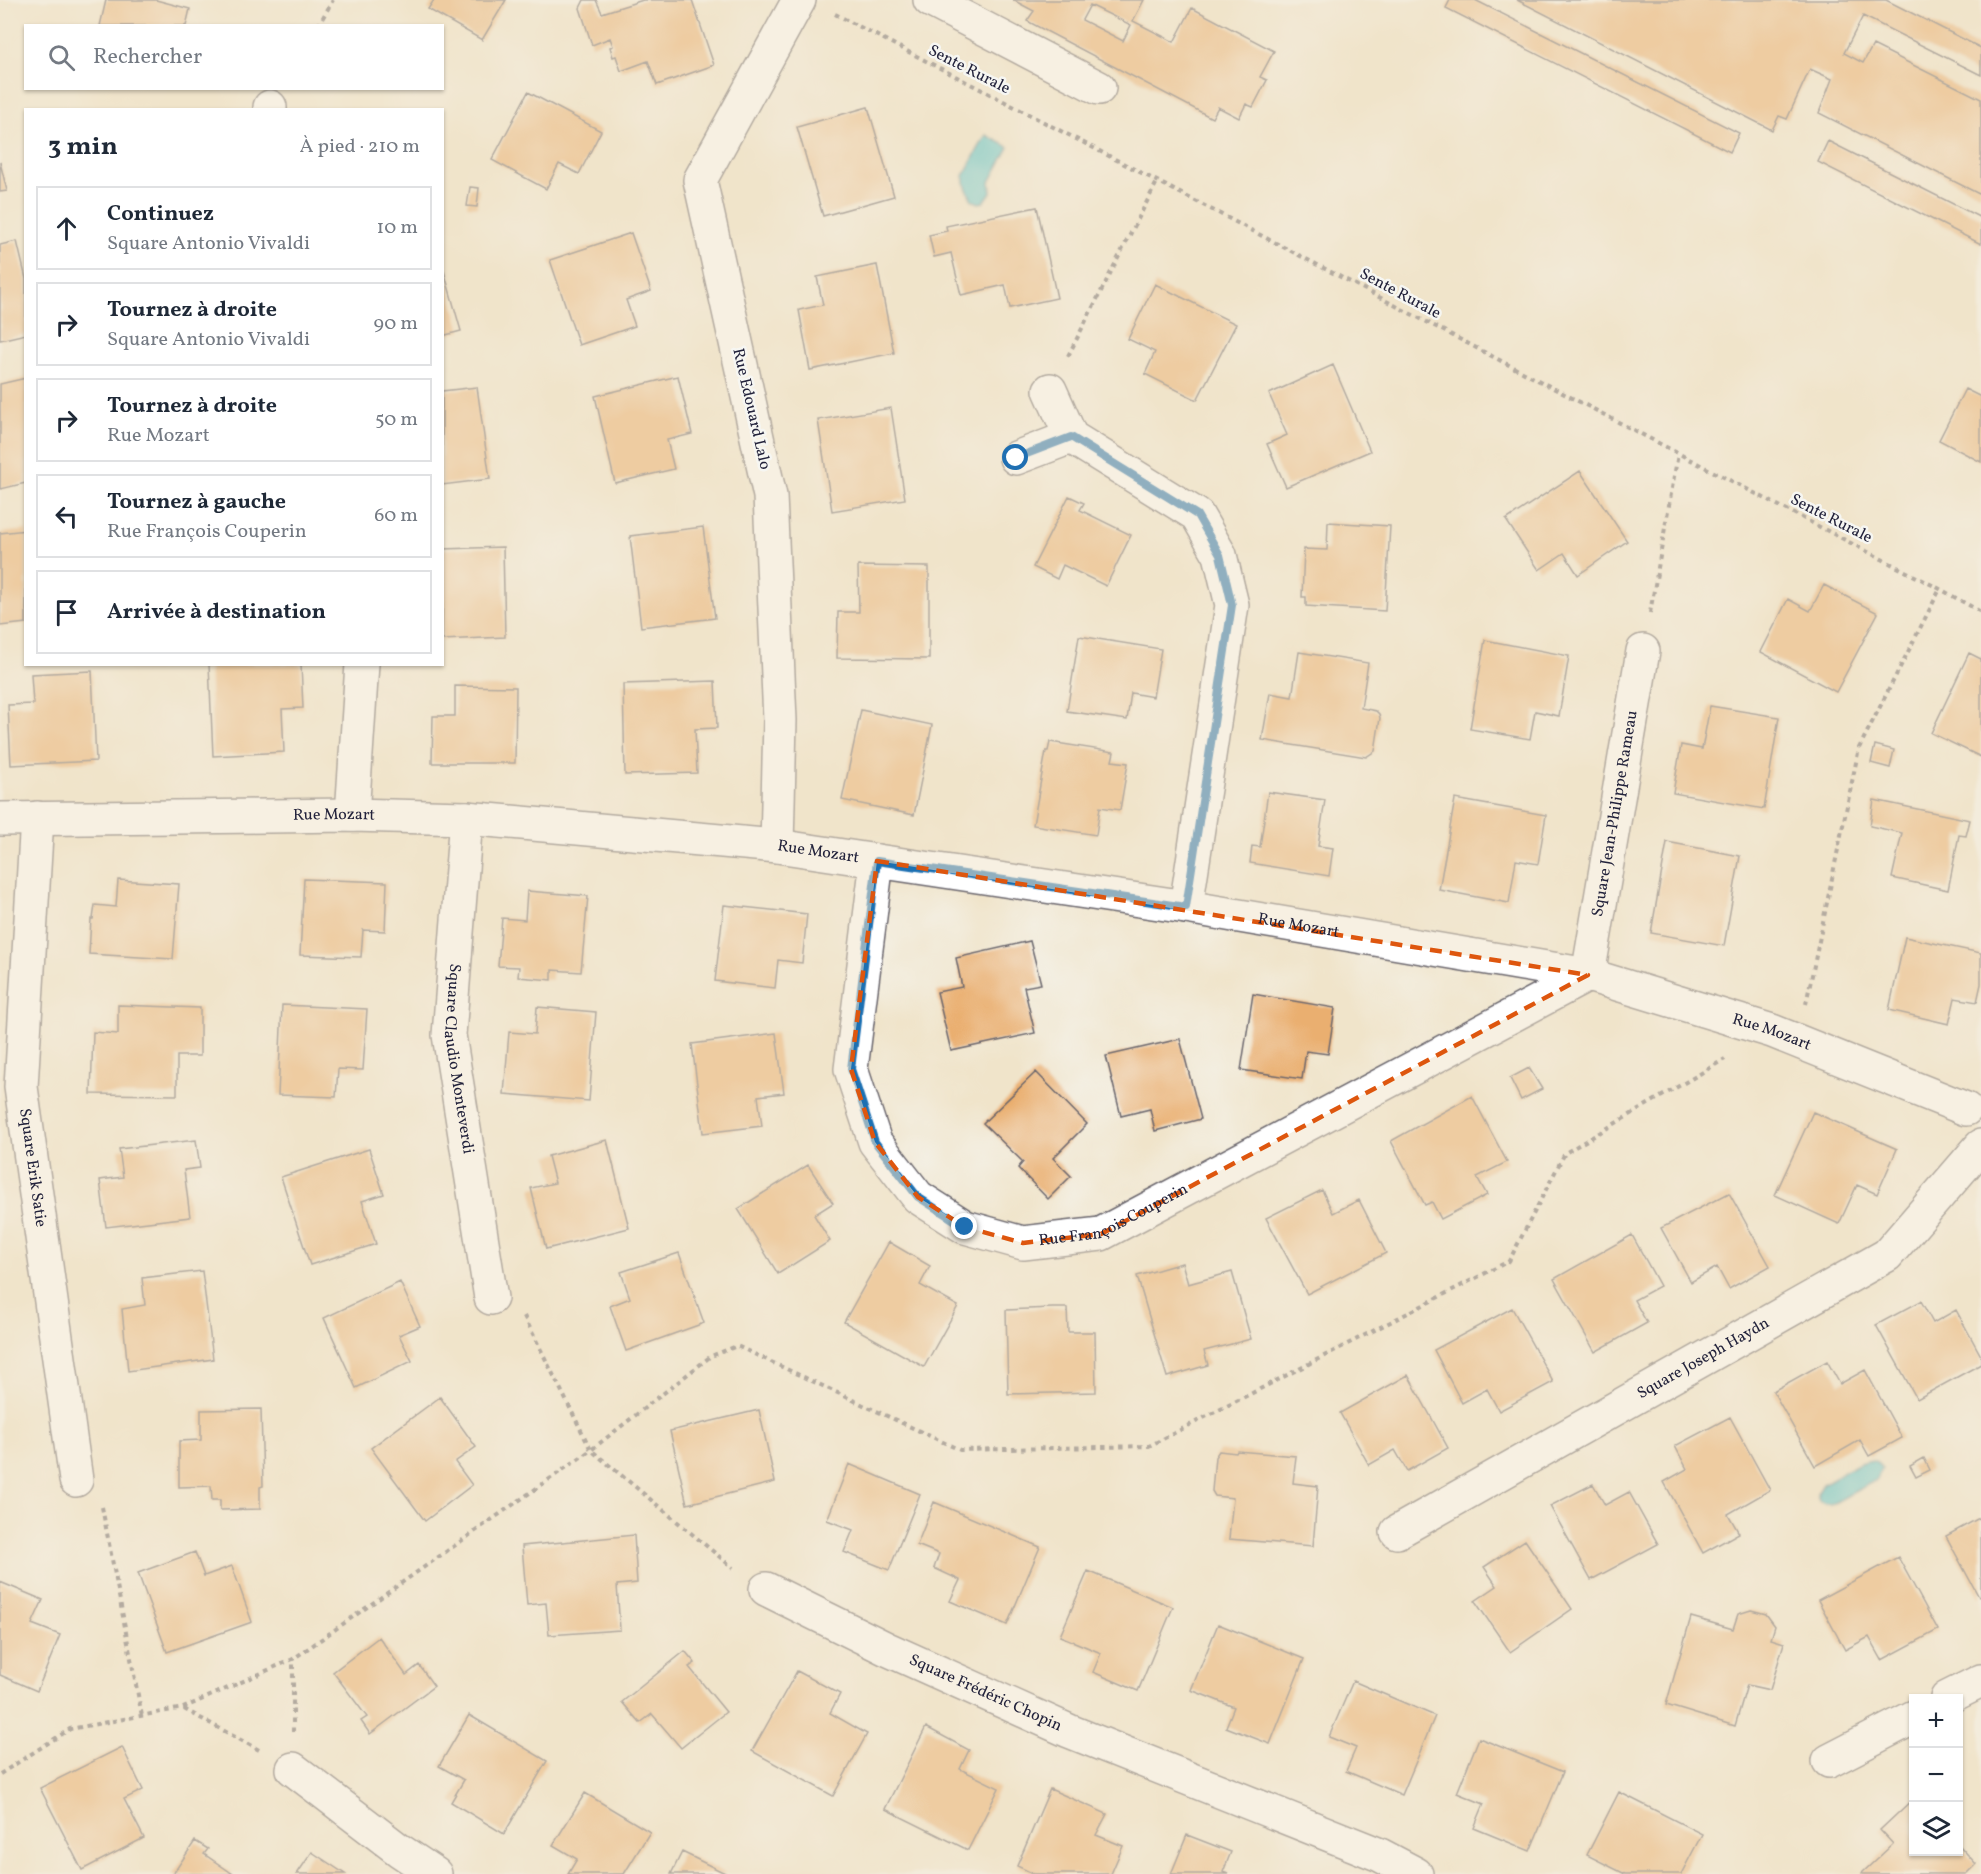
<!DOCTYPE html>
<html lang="fr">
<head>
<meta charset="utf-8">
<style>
	:root { --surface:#fff; --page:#f2f2f3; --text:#1f2937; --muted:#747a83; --line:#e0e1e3 }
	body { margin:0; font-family:Vollkorn,serif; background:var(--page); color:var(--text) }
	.controls { position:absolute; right:18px; bottom:18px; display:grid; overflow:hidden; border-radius:0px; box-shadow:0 2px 4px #0004 }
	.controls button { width:54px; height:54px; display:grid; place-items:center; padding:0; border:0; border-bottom:2px solid var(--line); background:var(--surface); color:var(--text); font:30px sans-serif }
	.stop { position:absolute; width:18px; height:18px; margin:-14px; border:4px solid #1f6fb2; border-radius:50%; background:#fff }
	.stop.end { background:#1f6fb2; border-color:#fff; box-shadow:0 2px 6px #0008 }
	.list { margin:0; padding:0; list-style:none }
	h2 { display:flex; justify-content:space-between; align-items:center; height:78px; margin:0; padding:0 24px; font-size:26px }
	h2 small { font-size:20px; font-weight:400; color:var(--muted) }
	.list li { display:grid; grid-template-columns:39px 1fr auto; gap:18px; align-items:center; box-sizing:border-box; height:84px; margin:0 12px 12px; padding:0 12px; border:2px solid var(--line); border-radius:0px }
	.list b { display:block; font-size:22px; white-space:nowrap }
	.list p { margin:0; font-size:20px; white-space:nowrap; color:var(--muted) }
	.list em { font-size:20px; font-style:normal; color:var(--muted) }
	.icon { flex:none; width:33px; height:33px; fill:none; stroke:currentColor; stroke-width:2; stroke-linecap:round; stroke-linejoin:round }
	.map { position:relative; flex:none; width:1981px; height:1874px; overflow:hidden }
	.search { position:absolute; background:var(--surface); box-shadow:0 2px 4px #0004; left:24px; top:24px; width:420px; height:66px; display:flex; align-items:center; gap:15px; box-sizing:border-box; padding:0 21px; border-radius:0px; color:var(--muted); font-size:22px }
	.panel { position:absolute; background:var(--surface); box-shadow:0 2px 4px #0004; left:24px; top:108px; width:420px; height:558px; border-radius:0px }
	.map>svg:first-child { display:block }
	.water { fill:#56c4cd; stroke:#3c7384; stroke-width:1.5 }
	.building { fill:#eaaf6f; fill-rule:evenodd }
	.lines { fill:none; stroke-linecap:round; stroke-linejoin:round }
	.minor-casing { stroke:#6a666d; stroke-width:36 }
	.path { stroke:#6a666d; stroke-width:4; stroke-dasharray:4.5 4.5; stroke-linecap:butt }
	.minor { stroke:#fff; stroke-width:33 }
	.route { stroke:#1f6fb2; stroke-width:8 }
	.marked { fill:none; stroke:#de560e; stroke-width:4.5; stroke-dasharray:12 8; stroke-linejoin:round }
	.labels { text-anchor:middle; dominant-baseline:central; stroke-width:5; stroke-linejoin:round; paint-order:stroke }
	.street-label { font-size:16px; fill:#22223b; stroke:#f6f6f2 }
</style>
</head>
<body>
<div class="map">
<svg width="1981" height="1874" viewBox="0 0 1981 1874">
	<rect width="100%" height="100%" fill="#f6f6f2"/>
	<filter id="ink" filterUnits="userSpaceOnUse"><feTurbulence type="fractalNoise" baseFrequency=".0167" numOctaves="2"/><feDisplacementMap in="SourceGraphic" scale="12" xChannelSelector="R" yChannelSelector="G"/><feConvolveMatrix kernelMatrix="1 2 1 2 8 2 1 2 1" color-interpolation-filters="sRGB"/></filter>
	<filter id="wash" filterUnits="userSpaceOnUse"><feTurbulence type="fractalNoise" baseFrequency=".008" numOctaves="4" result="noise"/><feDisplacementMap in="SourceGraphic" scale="24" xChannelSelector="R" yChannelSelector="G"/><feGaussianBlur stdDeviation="1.35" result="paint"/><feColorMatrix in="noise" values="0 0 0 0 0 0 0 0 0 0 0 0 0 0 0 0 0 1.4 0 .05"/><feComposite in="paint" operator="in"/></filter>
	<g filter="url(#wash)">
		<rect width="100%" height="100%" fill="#f0e4ca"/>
		<path class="water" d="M986,135L1009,147L990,182L991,192L984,202L979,203L972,200L966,187L964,175Z
			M1872,1460L1877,1462L1882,1469L1876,1480L1832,1504H1825L1819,1501L1817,1494L1823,1484L1860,1463Z"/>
		<g id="blocks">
			<path class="building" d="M106,0H156L190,9L186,26H100Z
				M434,0H506L482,40L428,9Z
				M584,0H596L602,13L643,0H692L714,65L657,85L648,61L621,71L616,56L613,57L610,47L613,46L610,38L592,45L580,8Z
				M1013,0H1144L1133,21L1174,42L1192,8L1274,51L1260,77L1267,80L1253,107L1246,104L1239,118L1218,107L1212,118L1027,21L1034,11ZM1090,5L1131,25L1123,41L1082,20Z
				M1450,0H1475L1739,133L1730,152L1446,8Z
				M1517,0H1886L1981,48V75L1863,16L1844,53L1863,63L1873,45L1981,99V195L1819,113L1832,79L1810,69L1787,119L1779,116L1772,130Z
				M528,92L601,131L579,174L559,164L546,189L492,160Z
				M868,107L894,196L823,216L797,127Z
				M1828,141L1981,218V244L1818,162Z
				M0,162L7,191L0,192Z
				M470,187L479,188L477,207L467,206Z
				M1037,207L1057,298L1010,308L1005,285L961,295L951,253L934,257L929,235L947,231L946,226Z
				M631,233L651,291L626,300L635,326L579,345L550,260Z
				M17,241L26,279V334L0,340V245Z
				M442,264L461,331L442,336Z
				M877,265L894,353L810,370L799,310L823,305L817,277Z
				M1155,284L1236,324L1197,400L1145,374L1155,352L1128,339Z
				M1333,365L1370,451L1286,487L1267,444L1287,435L1269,394Z
				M678,376L692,434L667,440L674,469L615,483L595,396Z
				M26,378V483L0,489V384Z
				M477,387L490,479L442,485V391Z
				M1965,389L1981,397V462L1939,440Z
				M891,408L905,499L832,511L818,420Z
				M1580,471L1627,541L1578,575L1564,553L1539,570L1506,520Z
				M1069,496L1084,503L1080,510L1131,535L1106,586L1063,565L1057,579L1033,567Z
				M1328,522L1390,526L1385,611L1306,606V597H1302L1304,549L1327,550Z
				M703,527L715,618L641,627L630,536Z
				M26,530V623L0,626V533Z
				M503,547L505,637L442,640L443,549Z
				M858,566L929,567V659L837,658L838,612H859Z
				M1824,585L1878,613L1836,692L1761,652L1788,599L1810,611Z
				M1079,636L1161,649L1153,697L1131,693L1127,720L1067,711Z
				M1485,640L1569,656L1559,716L1535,711L1530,739L1470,729Z
				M1299,652L1368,663L1361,708L1376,711L1379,714L1380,718L1375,751L1366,757L1262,740L1270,693L1292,697Z
				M1969,653L1981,659V757L1931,733Z
				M209,664H301L303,708L282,709L284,752L213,756Z
				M92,671L96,761L11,765L8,705L33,704L31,674Z
				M715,681L717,728L695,729L697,773L625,775L623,684Z
				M455,686L516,687L515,763H432L433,716H455Z
				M1710,706L1779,717L1764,809L1673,793L1681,745L1702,749Z
				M861,710L932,725L914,815L842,800Z
				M1050,742L1114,752L1112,761L1128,763L1120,810L1100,807L1096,835L1033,825L1046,751H1048Z
				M1875,745L1894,750L1890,768L1871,763Z
				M1268,792L1325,800L1318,846L1333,848L1329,876L1250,863L1252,846L1260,847Z
				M1455,799L1546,815L1538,864L1516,860L1509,903L1439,890Z
				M1874,800L1970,820L1966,836L1959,835L1948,890L1892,878L1902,833L1870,826Z
				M1667,842L1740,856L1724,946L1651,933Z
				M304,879L387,882L385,931L363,930L361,957L300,955Z
				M118,880L179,884L173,959L89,954L91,919H93L95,905L116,907Z
				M527,891L588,896L581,972L552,970V980L518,977L519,967L498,966L502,918L525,920Z
				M724,905L807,914L802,963L778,960L775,988L715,981Z
				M1905,937L1981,953V984L1977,1002L1955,998L1949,1024L1889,1010Z
				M1030,941L1041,984L1024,987L1035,1033L951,1051L937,992L962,987L956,958Z
				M1253,994L1335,1008L1328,1054L1306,1051L1302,1079L1241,1070Z
				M118,1005L200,1008V1056H177V1095L91,1094L93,1032L118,1034Z
				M282,1005L367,1009L363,1070L338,1069L336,1097L278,1095Z
				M537,1007L596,1012L589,1101L504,1094L509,1032L535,1034Z
				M776,1033L784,1093L758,1096L762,1126L703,1133L692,1044Z
				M1180,1039L1201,1119L1155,1131L1150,1109L1121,1116L1106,1056Z
				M1529,1068L1542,1089L1521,1100L1510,1078Z
				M1036,1072L1087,1124L1053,1158L1071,1176L1048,1199L1018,1168L1023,1162L983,1123Z
				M1472,1096L1507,1162L1477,1177L1487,1195L1441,1219L1432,1202L1425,1205L1391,1141Z
				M1813,1112L1897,1149L1877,1194L1857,1185L1839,1224L1775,1195Z
				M196,1140L200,1168L184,1170L190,1217L106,1227L100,1180L123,1177L119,1149Z
				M607,1140L629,1228L546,1249L531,1188L555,1183L548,1156Z
				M369,1149L384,1194L362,1201L376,1244L310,1265L281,1177Z
				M808,1165L833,1203L814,1215L830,1241L778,1274L738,1209Z
				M1322,1190L1333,1213L1359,1200L1386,1253L1307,1294L1266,1218Z
				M1729,1193L1770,1266L1729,1289L1717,1267L1691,1282L1661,1228Z
				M1632,1235L1660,1286L1634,1300L1647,1323L1595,1352L1554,1279Z
				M889,1242L930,1266L920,1285L958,1306L924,1367L844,1322Z
				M679,1253L704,1323L626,1351L610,1306L630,1298L621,1272Z
				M1182,1263L1188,1284L1232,1272L1251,1339L1204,1351L1208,1365L1167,1377L1137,1276Z
				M202,1271L213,1359L128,1371L122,1309L145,1305L142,1278Z
				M400,1282L420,1326L399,1335L412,1361L356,1388L324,1318Z
				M1921,1301L1933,1323L1956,1310L1981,1356V1364L1917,1399L1876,1325Z
				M1053,1308H1067L1068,1332H1095L1096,1392L1008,1394L1006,1310Z
				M1512,1308L1553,1382L1499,1411L1487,1389L1462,1403L1434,1350Z
				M1827,1361L1840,1384L1865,1370L1902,1438L1869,1456L1860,1440L1815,1466L1773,1391Z
				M1408,1375L1448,1448L1407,1471L1395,1450L1369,1465L1340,1413Z
				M440,1397L476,1447L455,1462L472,1485L425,1521L371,1448Z
				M261,1409L263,1486L260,1487V1509L220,1510V1500H212L211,1486L179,1487V1441L201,1440V1410Z
				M759,1410L775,1482L687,1504L670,1431Z
				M1730,1417L1770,1490L1728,1514L1739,1533L1703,1553L1664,1482L1687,1469L1675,1446Z
				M1219,1451L1236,1453L1237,1451L1296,1456L1293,1483L1318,1486L1313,1546L1229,1539L1233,1498L1215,1496L1212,1491L1215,1457Z
				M1924,1458L1930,1470L1916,1477L1910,1466Z
				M849,1464L920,1494L889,1570L844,1552L853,1530L827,1520Z
				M1593,1484L1605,1505L1629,1492L1658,1544L1591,1580L1550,1506Z
				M934,1502L1040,1547L1007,1625L950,1601L960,1580L934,1568L939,1554L917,1545Z
				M1981,1517V1596L1979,1597L1946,1536Z
				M634,1535L637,1583L617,1585L620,1630L549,1635L546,1603L527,1605L522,1546Z
				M1525,1540L1572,1609L1510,1652L1475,1601L1497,1586L1484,1567Z
				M195,1552L204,1576L232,1566L252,1622L167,1652L138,1573Z
				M1898,1557L1938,1630L1882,1660L1869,1637L1845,1650L1818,1600Z
				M1088,1571L1173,1607L1138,1691L1093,1672L1101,1653L1060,1636Z
				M0,1582L43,1600L32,1624L60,1635L37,1691L0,1675Z
				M1751,1610L1766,1614L1775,1626L1771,1639L1784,1643L1770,1690L1747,1685L1735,1726L1666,1705L1691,1617L1733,1629L1738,1614Z
				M1218,1624L1304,1659L1270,1744L1226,1727L1234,1707L1191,1690Z
				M379,1637L406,1675L419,1665L434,1686L370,1734L361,1721L367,1717L333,1672Z
				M685,1651L695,1663L689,1667L726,1712L681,1748L652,1714L640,1723L622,1702Z
				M797,1671L840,1694L830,1713L867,1734L833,1796L752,1751Z
				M1353,1681L1435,1716L1402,1795L1346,1771L1356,1748L1329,1737Z
				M469,1715L547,1761L504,1834L451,1802L464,1780L439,1766Z
				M926,1727L969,1750L960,1769L999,1788L968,1850L885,1809Z
				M1479,1738L1563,1772L1530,1851L1474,1828L1484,1804L1457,1793Z
				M122,1747L143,1790L124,1799L144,1838L82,1870L40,1788Z
				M1050,1789L1107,1814L1096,1835L1123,1846L1111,1874H1034L1017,1866Z
				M1619,1792L1702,1834L1681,1874H1625L1587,1855Z
				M585,1793L650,1832L624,1874H568L577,1859L553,1845Z
				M1914,1798V1852H1958L1959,1845L1976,1864L1966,1874H1863L1862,1873L1893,1844L1880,1830Z
				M1187,1835L1231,1852L1223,1872L1228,1874H1171Z
				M195,1841L208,1849L204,1854L233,1874H173Z
				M312,1852L345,1874H297Z
				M682,1852L727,1874H671Z"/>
		</g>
	</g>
	<g filter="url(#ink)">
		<use href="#blocks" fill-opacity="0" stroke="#6a666d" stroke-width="1.5"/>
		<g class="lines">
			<g class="minor-casing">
				<g id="minor">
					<path d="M930,0L1099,88"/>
					<path d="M270,107V110"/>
					<path d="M1050,390L1071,437L1197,515L1220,555L1232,605L1186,907"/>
					<path d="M1016,458L1071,437"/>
					<path d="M352,815L362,664"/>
					<path id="s1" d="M37,818L21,1087L76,1480"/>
					<path id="s2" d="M466,818L449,1035L491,1298"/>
					<path id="s3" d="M0,819L352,815L466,818L777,846L877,861L1186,907L1588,975L1772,1031L1966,1109"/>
					<path d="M777,846L780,720L770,496L700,180L799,0"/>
					<path id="s4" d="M877,861L851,1069L875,1142L918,1197L965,1227L1023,1243L1101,1234L1588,975L1643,651"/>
					<path id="s5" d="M1397,1532L1887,1255L1981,1146"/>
					<path id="s6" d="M766,1589L887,1649L1069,1731L1380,1855L1416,1874"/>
					<path d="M1947,1698L1981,1681"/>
					<path d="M1829,1761L1914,1717"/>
					<path d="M293,1769L399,1850L435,1874"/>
				</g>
			</g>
			<path class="path" d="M835,14C1204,204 1571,399 1940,589L1981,612
				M318,26L333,0
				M1068,356L1158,180
				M1650,613L1678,454
				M1806,1004L1859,748L1940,589
				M524,1316L591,1450L733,1568
				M102,1507L142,1716
				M184,1709L259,1750
				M293,1732V1659
				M0,1774L70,1729L183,1708L293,1659L591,1450L711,1356L737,1346L960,1450L1149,1446L1509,1261L1565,1153L1725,1059"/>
			<use href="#minor" class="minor"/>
		</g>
	</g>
	<g class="lines" filter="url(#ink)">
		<path class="route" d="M965,1227L918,1197L875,1142L851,1069L877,861L1186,907L1232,605L1220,555L1197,515L1071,437L1016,458"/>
	</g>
	<path d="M0 0H1981V1874H0ZM877,861L1588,975L1101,1234L1023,1243L965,1227L918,1197L875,1142L851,1069Z" fill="#f0e4ca" fill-opacity=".55" fill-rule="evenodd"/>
	<path class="marked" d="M877,861L1588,975L1101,1234L1023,1243L965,1227L918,1197L875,1142L851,1069Z"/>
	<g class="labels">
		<g class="street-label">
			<text transform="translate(969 70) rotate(27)">Sente Rurale</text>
			<text transform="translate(1400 294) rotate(28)">Sente Rurale</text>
			<text transform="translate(751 409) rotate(77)">Rue Edouard Lalo</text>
			<text transform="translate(1831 519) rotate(27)">Sente Rurale</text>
			<text stroke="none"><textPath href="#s4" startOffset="1266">Square Jean-Philippe Rameau</textPath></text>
			<text stroke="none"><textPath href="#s3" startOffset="334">Rue Mozart</textPath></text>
			<text stroke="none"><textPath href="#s3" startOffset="820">Rue Mozart</textPath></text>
			<text stroke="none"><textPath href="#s3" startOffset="1306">Rue Mozart</textPath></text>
			<text stroke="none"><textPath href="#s3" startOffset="1792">Rue Mozart</textPath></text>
			<text stroke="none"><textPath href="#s2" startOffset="242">Square Claudio Monteverdi</textPath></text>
			<text stroke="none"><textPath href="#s1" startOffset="351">Square Erik Satie</textPath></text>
			<text stroke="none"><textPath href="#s4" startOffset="568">Rue François Couperin</textPath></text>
			<text stroke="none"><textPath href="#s5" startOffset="352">Square Joseph Haydn</textPath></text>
			<text stroke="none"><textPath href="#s6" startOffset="243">Square Frédéric Chopin</textPath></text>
		</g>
	</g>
</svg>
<div class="controls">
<button>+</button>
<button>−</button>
<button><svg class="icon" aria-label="layers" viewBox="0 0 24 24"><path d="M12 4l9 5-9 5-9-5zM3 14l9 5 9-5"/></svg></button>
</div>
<div class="stop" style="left:1016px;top:458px"></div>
<div class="stop end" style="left:965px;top:1227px"></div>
<div class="search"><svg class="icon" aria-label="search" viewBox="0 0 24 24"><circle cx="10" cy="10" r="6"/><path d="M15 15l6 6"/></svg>Rechercher</div>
<section class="panel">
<h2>3 min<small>À pied · 210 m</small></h2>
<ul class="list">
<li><svg class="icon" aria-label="ahead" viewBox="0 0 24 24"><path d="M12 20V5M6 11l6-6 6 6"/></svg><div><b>Continuez</b><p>Square Antonio Vivaldi</p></div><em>10 m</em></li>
<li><svg class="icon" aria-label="right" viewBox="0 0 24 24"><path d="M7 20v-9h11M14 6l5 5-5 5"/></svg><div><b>Tournez à droite</b><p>Square Antonio Vivaldi</p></div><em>90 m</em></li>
<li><svg class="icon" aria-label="right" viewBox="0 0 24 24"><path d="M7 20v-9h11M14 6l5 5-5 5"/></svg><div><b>Tournez à droite</b><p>Rue Mozart</p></div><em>50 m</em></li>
<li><svg class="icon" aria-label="left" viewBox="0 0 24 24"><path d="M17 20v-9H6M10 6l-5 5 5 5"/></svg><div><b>Tournez à gauche</b><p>Rue François Couperin</p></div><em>60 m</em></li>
<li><svg class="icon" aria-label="arrive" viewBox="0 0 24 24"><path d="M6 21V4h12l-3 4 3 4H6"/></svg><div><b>Arrivée à destination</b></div></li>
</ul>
</section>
</div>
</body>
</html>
